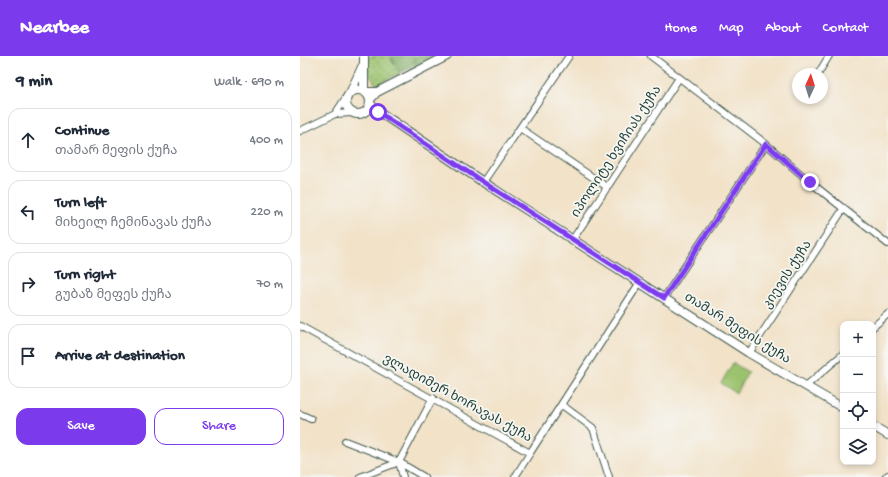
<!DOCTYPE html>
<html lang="en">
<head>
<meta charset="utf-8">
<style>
	:root { --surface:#fff; --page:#f2f2f3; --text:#1f2937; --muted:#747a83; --line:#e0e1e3; --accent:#7c3aed }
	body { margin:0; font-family:"Gochi Hand","Noto Sans Georgian",sans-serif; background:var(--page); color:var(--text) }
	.controls { position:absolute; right:12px; bottom:12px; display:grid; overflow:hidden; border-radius:8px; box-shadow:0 2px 6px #0003 }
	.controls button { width:36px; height:36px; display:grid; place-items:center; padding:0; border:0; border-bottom:1px solid var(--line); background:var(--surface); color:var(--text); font:20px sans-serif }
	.compass { position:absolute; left:492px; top:12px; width:36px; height:36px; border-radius:50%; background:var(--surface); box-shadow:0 2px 6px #0003; rotate:4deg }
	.stop { position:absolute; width:12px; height:12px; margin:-9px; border:3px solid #7c3aed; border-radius:50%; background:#fff }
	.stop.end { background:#7c3aed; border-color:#fff; box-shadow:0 1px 4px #0008 }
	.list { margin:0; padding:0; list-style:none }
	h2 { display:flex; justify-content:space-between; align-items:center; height:52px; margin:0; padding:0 16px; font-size:17px }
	h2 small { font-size:13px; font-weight:400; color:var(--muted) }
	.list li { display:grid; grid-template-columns:26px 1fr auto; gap:12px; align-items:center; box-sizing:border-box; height:64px; margin:0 8px 8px; padding:0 8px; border:1px solid var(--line); border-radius:12px }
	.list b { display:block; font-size:15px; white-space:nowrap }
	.list p { margin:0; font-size:13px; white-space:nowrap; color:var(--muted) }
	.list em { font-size:13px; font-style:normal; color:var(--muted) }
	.actions { display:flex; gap:8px; padding:12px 16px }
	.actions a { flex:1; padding:9px 0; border:1px solid var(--accent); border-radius:12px; text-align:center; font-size:14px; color:var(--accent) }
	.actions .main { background:var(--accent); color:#fff }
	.icon { flex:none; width:22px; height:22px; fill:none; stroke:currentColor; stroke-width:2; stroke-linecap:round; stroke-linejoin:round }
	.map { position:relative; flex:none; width:588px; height:421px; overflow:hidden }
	header { display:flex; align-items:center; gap:24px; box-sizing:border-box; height:56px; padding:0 20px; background:var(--accent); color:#fff }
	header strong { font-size:19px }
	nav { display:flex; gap:22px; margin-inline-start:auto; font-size:14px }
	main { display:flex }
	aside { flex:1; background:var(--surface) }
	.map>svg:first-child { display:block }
	.grass { fill:url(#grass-dots); stroke:#5d8050 }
	.forest { fill:url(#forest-firs); stroke:#4e724a }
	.garden { fill:#9bc26d; stroke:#5d8050 }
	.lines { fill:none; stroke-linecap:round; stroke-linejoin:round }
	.minor-casing { stroke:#3f564a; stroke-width:8 }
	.tertiary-casing { stroke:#3f564a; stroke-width:10 }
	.minor { stroke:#fff; stroke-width:6 }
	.tertiary { stroke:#fff; stroke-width:8 }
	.route { stroke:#7c3aed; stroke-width:5 }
	.labels { text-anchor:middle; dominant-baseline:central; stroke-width:3.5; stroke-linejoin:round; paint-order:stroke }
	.street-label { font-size:13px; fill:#1f3d34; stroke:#f6f6f2 }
</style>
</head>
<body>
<header>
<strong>Nearbee</strong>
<nav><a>Home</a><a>Map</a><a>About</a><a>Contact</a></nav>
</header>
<main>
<aside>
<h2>9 min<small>Walk · 690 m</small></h2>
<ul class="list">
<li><svg class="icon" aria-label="ahead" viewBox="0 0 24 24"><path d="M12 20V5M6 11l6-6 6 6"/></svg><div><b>Continue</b><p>თამარ მეფის ქუჩა</p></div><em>400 m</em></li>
<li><svg class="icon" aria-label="left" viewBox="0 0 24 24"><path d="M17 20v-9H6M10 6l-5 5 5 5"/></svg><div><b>Turn left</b><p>მიხეილ ჩემინავას ქუჩა</p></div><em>220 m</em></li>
<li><svg class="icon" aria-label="right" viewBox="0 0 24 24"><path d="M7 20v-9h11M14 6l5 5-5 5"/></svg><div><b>Turn right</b><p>გუბაზ მეფეს ქუჩა</p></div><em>70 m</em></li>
<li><svg class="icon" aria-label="arrive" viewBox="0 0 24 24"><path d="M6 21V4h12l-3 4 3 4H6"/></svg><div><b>Arrive at destination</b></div></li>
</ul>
<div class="actions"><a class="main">Save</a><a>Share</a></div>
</aside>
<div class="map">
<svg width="588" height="421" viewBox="0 0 588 421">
	<defs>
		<pattern id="grass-dots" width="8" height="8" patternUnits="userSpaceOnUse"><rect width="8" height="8" fill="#9bc26d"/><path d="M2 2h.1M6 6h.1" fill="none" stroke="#7e9f5a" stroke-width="1.8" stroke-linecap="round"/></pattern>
		<pattern id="forest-firs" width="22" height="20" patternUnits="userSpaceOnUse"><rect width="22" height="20" fill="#7ca860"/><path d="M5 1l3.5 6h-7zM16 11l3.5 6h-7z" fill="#658a50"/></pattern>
	</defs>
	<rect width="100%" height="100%" fill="#f6f6f2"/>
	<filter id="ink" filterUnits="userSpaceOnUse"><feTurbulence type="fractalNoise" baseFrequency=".025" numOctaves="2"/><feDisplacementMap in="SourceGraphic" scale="8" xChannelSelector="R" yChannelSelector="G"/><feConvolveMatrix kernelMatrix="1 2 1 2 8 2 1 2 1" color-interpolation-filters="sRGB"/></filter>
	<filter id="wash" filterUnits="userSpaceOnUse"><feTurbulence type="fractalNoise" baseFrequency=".012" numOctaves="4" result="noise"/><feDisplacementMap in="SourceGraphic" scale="16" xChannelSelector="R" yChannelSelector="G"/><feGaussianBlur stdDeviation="0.9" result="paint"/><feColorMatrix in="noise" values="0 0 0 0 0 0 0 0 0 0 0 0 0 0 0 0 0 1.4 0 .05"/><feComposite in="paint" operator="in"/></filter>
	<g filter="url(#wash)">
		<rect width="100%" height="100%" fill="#f2e2c8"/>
		<path class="grass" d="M69,0H93L91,4L100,17L76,29L67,15Z"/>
		<path class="forest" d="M93,0H135L100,17L91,4Z"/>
		<path class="garden" d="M433,307L448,316L436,337L421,327Z"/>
	</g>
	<g filter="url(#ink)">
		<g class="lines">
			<g class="minor-casing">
				<path id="minor" d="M351,0L466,88L510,126L588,188
					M518,18L529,0
					M65,35H79
					M70,45L79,35
					M35,58L45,43
					M220,72L307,131
					M0,75L35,58L52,57
					M183,126L269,0
					M273,183L379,22
					M364,242L466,88
					M0,270L230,397L340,226
					M573,271L588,258
					M449,297L544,152
					M507,329L543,298
					M262,349L293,372L309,421
					M0,358L11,363
					M45,385L99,406L124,421
					M99,406L133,342
					M99,406L103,421
					M60,421L99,406
					M215,421L230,397
					M585,421L588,419"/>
			</g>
			<g class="tertiary-casing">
				<path id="tertiary" d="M64,0V35
					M46 46a12 12 0 1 1 24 0a12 12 0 1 1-24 0Z
					M51,35L62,11
					M79,35L147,0
					M70,48L78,55L183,126L449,297L543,352
					M573,370L588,379"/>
			</g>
			<use href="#minor" class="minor"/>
			<use href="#tertiary" class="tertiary"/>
		</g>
	</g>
	<g class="lines" filter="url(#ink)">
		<path class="route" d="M78,56L183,126L364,242L466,88L510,126"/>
	</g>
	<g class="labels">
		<g class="street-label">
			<text transform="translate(317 96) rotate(-57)">იპოლიტე ხვიჩიას ქუჩა</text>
			<text transform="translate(488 219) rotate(-57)">კიევის ქუჩა</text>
			<text transform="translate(437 273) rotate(32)">თამარ მეფის ქუჩა</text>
			<text transform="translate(157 343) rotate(29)">ვლადიმერ ხორავას ქუჩა</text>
		</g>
	</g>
</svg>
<div class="controls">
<button>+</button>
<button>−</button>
<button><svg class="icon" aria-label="locate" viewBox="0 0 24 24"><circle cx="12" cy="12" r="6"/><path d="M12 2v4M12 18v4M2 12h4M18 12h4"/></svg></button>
<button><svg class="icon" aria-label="layers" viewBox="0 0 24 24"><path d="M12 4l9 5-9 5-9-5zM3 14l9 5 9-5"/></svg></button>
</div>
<svg class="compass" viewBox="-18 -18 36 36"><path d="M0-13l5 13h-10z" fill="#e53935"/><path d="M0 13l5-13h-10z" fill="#747a83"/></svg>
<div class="stop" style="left:78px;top:56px"></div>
<div class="stop end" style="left:510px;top:126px"></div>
</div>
</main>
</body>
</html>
